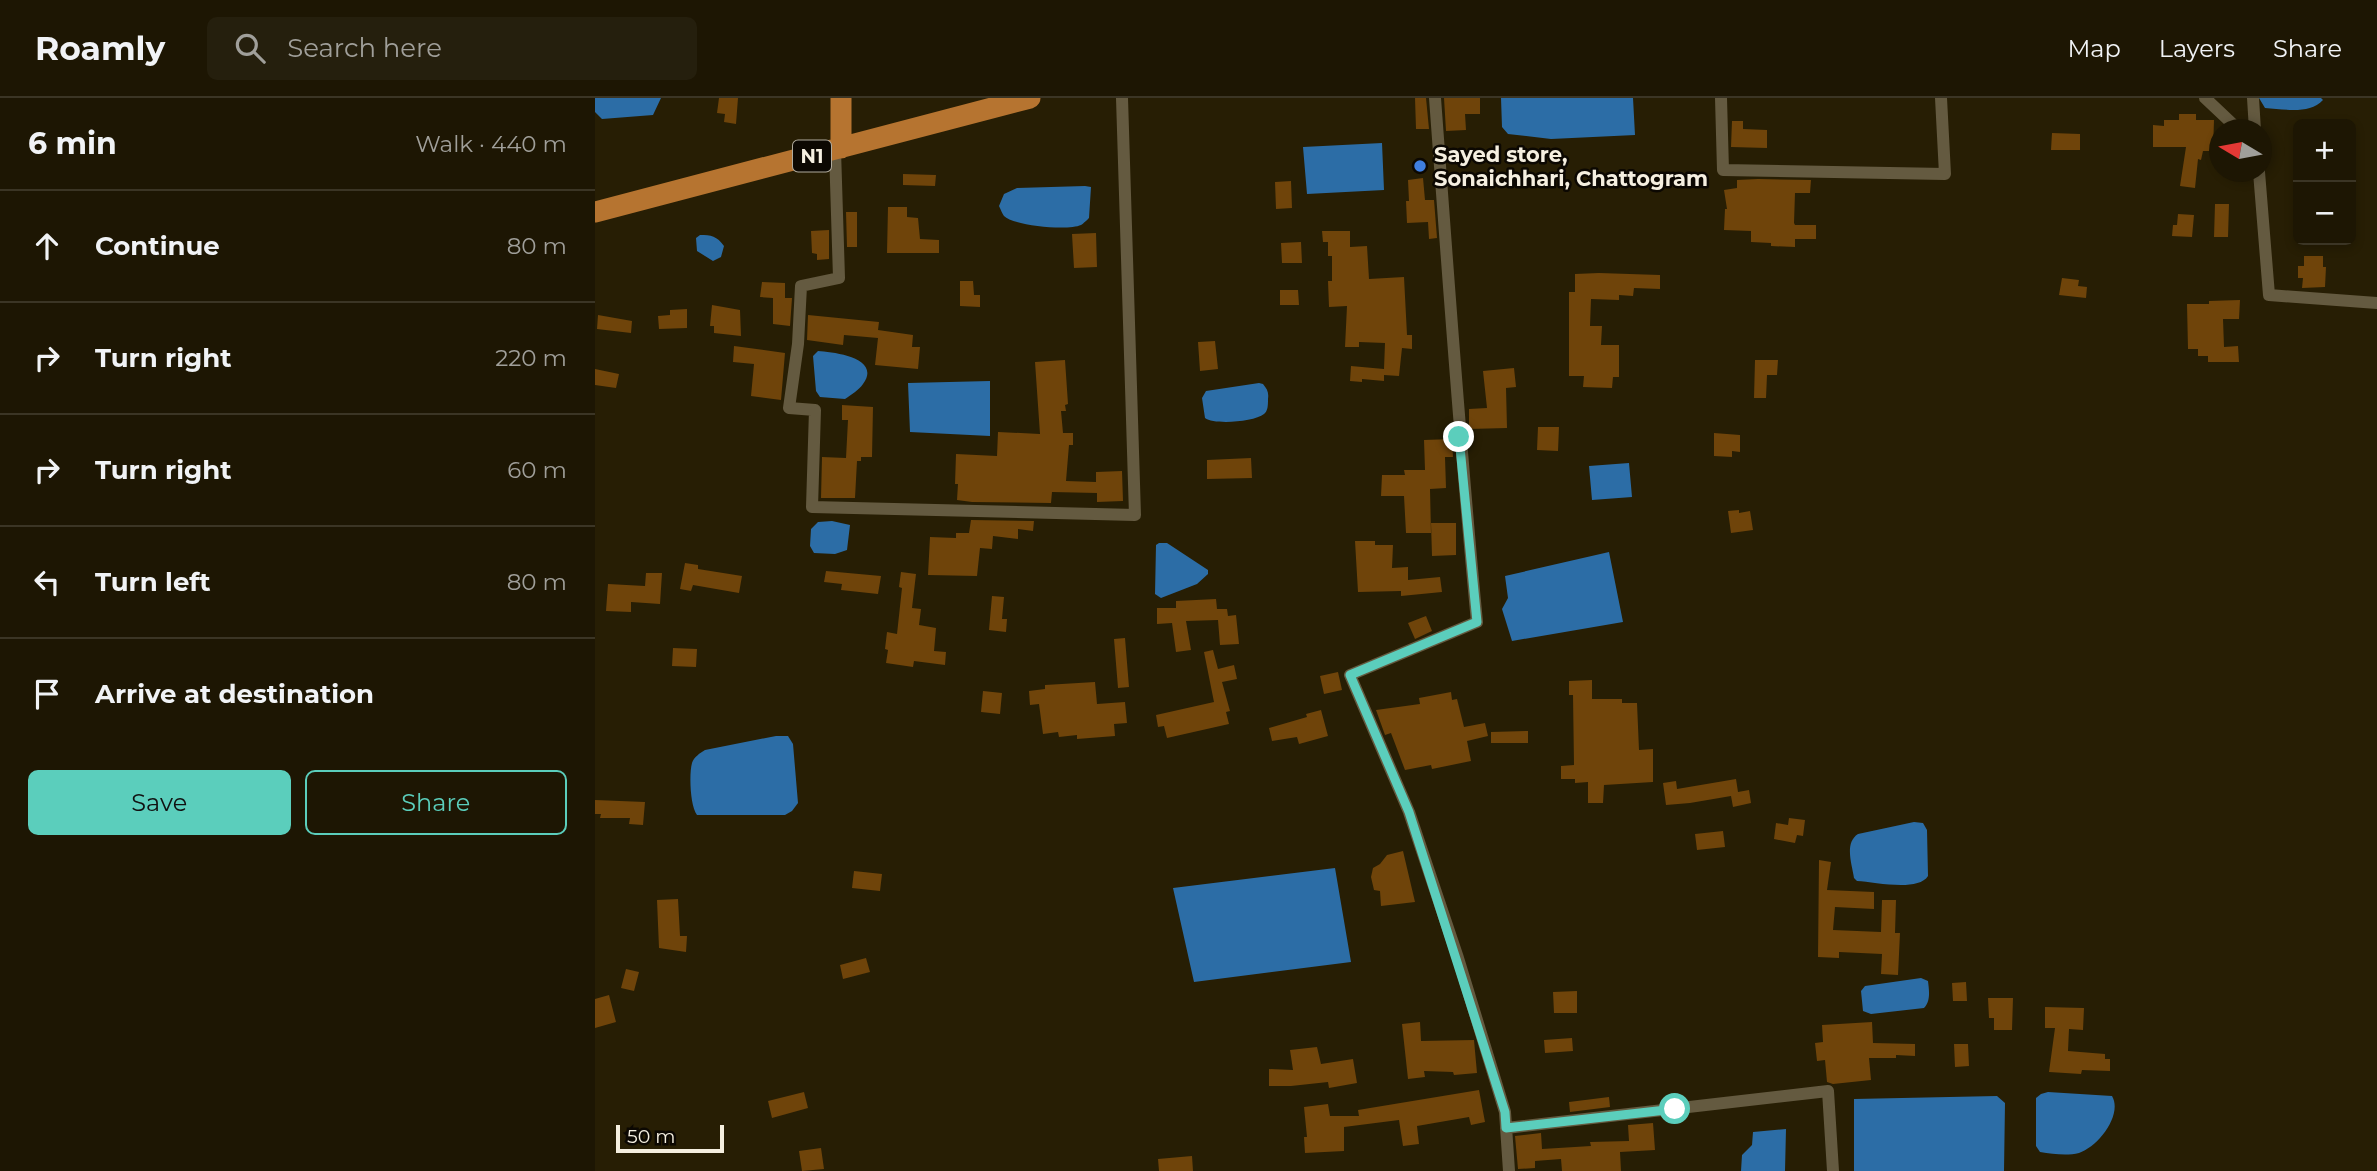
<!DOCTYPE html>
<html lang="en">
<head>
<meta charset="utf-8">
<style>
	:root { --surface:#1d1603; --page:#251f0d; --text:#f1f3f6; --muted:#a09f9a; --line:#3b3525; --accent:#5bcebc }
	body { margin:0; font-family:Montserrat,sans-serif; background:var(--page); color:var(--text) }
	.controls { position:absolute; right:21px; top:21px; display:grid; overflow:hidden; border-radius:10px; box-shadow:0 4px 10px #0003 }
	.controls button { width:63px; height:63px; display:grid; place-items:center; padding:0; border:0; border-bottom:2px solid var(--line); background:var(--surface); color:var(--text); font:35px sans-serif }
	.compass { position:absolute; left:1614px; top:21px; width:63px; height:63px; border-radius:50%; background:var(--surface); box-shadow:0 4px 10px #0003; rotate:280deg }
	.scale { position:absolute; left:21px; bottom:18px; width:108px; box-sizing:border-box; padding-left:7px; border:4px solid #f5efe0; border-top:0; font-size:19px; line-height:24px; white-space:nowrap; color:#f5efe0; -webkit-text-stroke:5px #0c0802; paint-order:stroke }
	.stop { position:absolute; width:21px; height:21px; margin:-16px; border:5px solid #5bcebc; border-radius:50%; background:#fff }
	.stop.end { background:#5bcebc; border-color:#fff; box-shadow:0 2px 7px #0008 }
	.list { margin:0; padding:0; list-style:none }
	h2 { display:flex; justify-content:space-between; align-items:center; height:91px; margin:0; padding:0 28px; font-size:30px }
	h2 small { font-size:23px; font-weight:400; color:var(--muted) }
	.list li { display:grid; grid-template-columns:46px 1fr auto; gap:21px; align-items:center; box-sizing:border-box; height:112px; padding:0 28px; border-top:2px solid var(--line) }
	.list b { display:block; font-size:26px; white-space:nowrap }
	.list em { font-size:23px; font-style:normal; color:var(--muted) }
	.actions { display:flex; gap:14px; padding:21px 28px }
	.actions a { flex:1; padding:16px 0; border:2px solid var(--accent); border-radius:10px; text-align:center; font-size:24px; color:var(--accent) }
	.actions .main { background:var(--accent); color:#111 }
	.icon { flex:none; width:38px; height:38px; fill:none; stroke:currentColor; stroke-width:2; stroke-linecap:round; stroke-linejoin:round }
	.map { position:relative; flex:none; width:1782px; height:1073px; overflow:hidden }
	header { display:flex; align-items:center; gap:42px; box-sizing:border-box; height:98px; padding:0 35px; background:var(--surface); border-bottom:2px solid var(--line) }
	header strong { font-size:33px }
	nav { display:flex; gap:38px; margin-inline-start:auto; font-size:24px }
	.search { width:490px; height:63px; background:var(--page); display:flex; align-items:center; gap:18px; box-sizing:border-box; padding:0 24px; border-radius:10px; color:var(--muted); font-size:26px }
	main { display:flex }
	aside { flex:1; background:var(--surface) }
	.map>svg:first-child { display:block }
	.water { fill:#2c6da6 }
	.building { fill:#6f440a }
	.lines { fill:none; stroke-linecap:round; stroke-linejoin:round }
	.minor { stroke:#645a40; stroke-width:12 }
	.trunk { stroke:#b67430; stroke-width:21 }
	.route { stroke:#5bcebc; stroke-width:9 }
	.shop-dot { fill:#3f7fe0; stroke:#0c0802; stroke-width:2.5 }
	.labels { text-anchor:middle; dominant-baseline:central; stroke-width:5; stroke-linejoin:round; paint-order:stroke }
	.shield { fill:#0c0802; stroke:#afaa9d; stroke-width:2 }
	.shield-label { font-size:19px; font-weight:bold; fill:#f5efe0 }
	.poi-label { font-size:21px; font-weight:bold; fill:#f5efe0; stroke:#0c0802; text-anchor:start }
</style>
</head>
<body>
<header>
<strong>Roamly</strong>
<div class="search"><svg class="icon" aria-label="search" viewBox="0 0 24 24"><circle cx="10" cy="10" r="6"/><path d="M15 15l6 6"/></svg>Search here</div>
<nav><a>Map</a><a>Layers</a><a>Share</a></nav>
</header>
<main>
<aside>
<h2>6 min<small>Walk · 440 m</small></h2>
<ul class="list">
<li><svg class="icon" aria-label="ahead" viewBox="0 0 24 24"><path d="M12 20V5M6 11l6-6 6 6"/></svg><div><b>Continue</b></div><em>80 m</em></li>
<li><svg class="icon" aria-label="right" viewBox="0 0 24 24"><path d="M7 20v-9h11M14 6l5 5-5 5"/></svg><div><b>Turn right</b></div><em>220 m</em></li>
<li><svg class="icon" aria-label="right" viewBox="0 0 24 24"><path d="M7 20v-9h11M14 6l5 5-5 5"/></svg><div><b>Turn right</b></div><em>60 m</em></li>
<li><svg class="icon" aria-label="left" viewBox="0 0 24 24"><path d="M17 20v-9H6M10 6l-5 5 5 5"/></svg><div><b>Turn left</b></div><em>80 m</em></li>
<li><svg class="icon" aria-label="arrive" viewBox="0 0 24 24"><path d="M6 21V4h12l-3 4 3 4H6"/></svg><div><b>Arrive at destination</b></div></li>
</ul>
<div class="actions"><a class="main">Save</a><a>Share</a></div>
</aside>
<div class="map">
<svg width="1782" height="1073" viewBox="0 0 1782 1073">
	<rect width="100%" height="100%" fill="#271e04"/>
	<path class="water" d="M0,0H66L58,17L7,21L0,14Z
		M906,0H1038L1040,37L956,41L913,36L907,29Z
		M1664,0H1726L1728,2C1714,17 1689,11 1670,10Z
		M787,45L789,92L712,96L708,49Z
		M490,88L496,89L494,120C493,121 488,126 486,127C473,133 419,128 409,118C408,117 405,110 404,108L409,96L422,90Z
		M105,137C116,137 122,138 129,148L126,159L118,163L102,153L101,140Z
		M223,253C239,254 287,260 268,286C264,292 256,297 250,301L225,299L221,293L218,258Z
		M395,283V338L315,334L313,285Z
		M664,285L668,286C672,291 674,294 673,301C673,307 673,313 669,316C659,324 619,327 610,320L607,300L611,293Z
		M1034,365L1037,399L997,402L994,368Z
		M237,423L255,427L252,452L240,456L219,455L215,448L216,431L223,424Z
		M572,445L613,472V476L602,486L566,500L560,496L561,447L564,445Z
		M1014,454L1028,524L917,543L907,511L913,500L910,478Z
		M181,638H193L198,646L203,705L197,713L190,717H102C95,708 94,676 97,665C99,659 105,655 110,652Z
		M1319,724L1328,725L1332,732L1333,778C1323,794 1280,784 1262,783L1259,780C1257,766 1249,745 1263,736Z
		M740,770L756,864L599,884L578,790Z
		M1326,880L1333,883C1334,892 1336,903 1329,910L1276,916L1268,913L1266,893L1270,888Z
		M1453,994L1517,998C1528,1017 1503,1049 1484,1055C1472,1058 1458,1056 1445,1054L1441,1048V1000L1446,996Z
		M1402,998L1410,1005L1409,1073H1259V1001Z
		M1191,1031L1190,1073H1146L1147,1057L1157,1047L1158,1034Z"/>
	<path class="building" d="M124,0H143L141,26L129,24L130,16L122,15Z
		M820,0H831L834,31H821Z
		M849,0H885V16H870L871,32L851,33Z
		M1584,16H1601V22H1619L1618,53H1608L1606,62L1603,61L1600,90L1585,88L1591,49H1558V27L1569,28V22H1584Z
		M1137,23H1148V31L1172,32V50L1136,49Z
		M1457,35L1485,36V52H1456Z
		M308,76L341,77L340,88L308,87Z
		M828,80L830,102H839L842,140L834,141L833,124L812,125L811,103H814L813,82Z
		M1163,81L1216,82L1215,95H1200L1199,125L1200,127H1221V141H1200V149L1176,148V145L1156,144V133L1129,132L1130,111H1132L1129,92L1142,90V82Z
		M696,83L697,110L681,111L680,84Z
		M1620,106H1634L1633,139H1619Z
		M293,109H312V119L323,120L325,141L344,142V155H292Z
		M251,114H262V149H252Z
		M1583,116L1599,117L1597,139L1577,138L1578,127H1582Z
		M234,132V161L222,162V156L217,155L216,133Z
		M727,133H755V149L772,148L774,181L809,179L812,237H817V251L807,250L804,278L789,277V283L767,281V284L755,283L756,268L789,271L790,245L764,244V249H750L752,208L734,209L733,183H737V158H733V144H728Z
		M501,135L502,169L479,170L477,136Z
		M706,144L707,165H687L686,145Z
		M1709,158H1728V169H1731L1730,189L1707,190L1708,180H1703V168H1709Z
		M1004,175L1065,177V191L1039,190L1038,198L1024,197V202L996,201L995,228H1007L1006,247H1024V279H1018L1017,290L988,289L989,278H974V194H980V176Z
		M1467,180L1484,182L1483,188L1492,189L1491,200L1464,197Z
		M365,183H378L379,197H385V209L365,208Z
		M167,184L190,185V200H197L195,228L178,226V200L165,199Z
		M685,192H703L704,207H685Z
		M1645,202L1644,221H1628L1629,249L1643,248L1644,264H1613V258H1603V251H1593L1592,206H1614V203Z
		M117,207L145,212L146,238L119,235V228H115Z
		M92,211V230L64,231L63,218L75,217V212Z
		M3,217L37,223L36,235L2,231Z
		M213,217L284,224L283,232L318,237L317,249H325L323,271L280,267L283,240L249,237L248,247L212,242Z
		M620,243L623,271L605,273L603,244Z
		M139,248L190,255L186,302L156,298L159,266L138,264Z
		M470,262L473,306L470,307L471,313H466L468,335H478V347H474L471,383L501,384V374L527,373L528,403L502,404V395L457,394L456,405L377,404L362,402L363,386H360L361,356L402,358L403,334L445,336L440,264Z
		M1160,262H1183L1182,277H1172L1171,300H1159Z
		M919,270L921,289L911,290L912,330L874,331V311L892,310L888,273Z
		M0,271L24,276L21,290L0,287Z
		M247,307L278,309L277,359H266V363H262L260,400H226L227,359L251,360L253,322H247Z
		M943,329H964L963,353L942,352Z
		M1119,335L1145,337V354L1137,353V359L1119,358Z
		M857,341L858,359H850L851,390L835,391L836,435H811L809,398H786L787,377H810L809,372H830L829,342Z
		M656,360L657,380L612,381V362Z
		M1144,412V415L1155,413L1158,432L1136,435L1133,413Z
		M376,422L439,423L438,433L423,431V441L398,438L397,451L385,450L382,478L333,477L335,439L361,440V435H374Z
		M836,425H861V457L837,458Z
		M760,443H780V447H798L797,470L813,469V482L845,479L847,494L806,498V493L763,494Z
		M90,465L103,467V471L147,478L144,495L98,487L96,493L85,491Z
		M231,473L286,478L283,496L246,492L247,486L229,484Z
		M306,474L321,476L317,510L326,511L324,527L341,530L339,553L351,554L350,567L319,563L318,569L291,565L293,552L290,551L292,534L302,536L307,490L304,489Z
		M51,475H67L65,506L36,504V514L11,513L13,486L50,488Z
		M397,498L409,499L407,521H412L411,534L394,532Z
		M621,501L622,511H632L633,518L641,517L644,546L625,547L623,522L591,523L596,552L581,554L577,525L562,526V510H581V503Z
		M831,518L837,533L820,541L813,525Z
		M530,540L534,589L523,590L519,541Z
		M78,550L102,551L101,569L77,568Z
		M618,552L623,571L639,567L642,581L627,584L635,613L631,614L634,626L572,640L569,628L563,629L561,617L619,604L609,554Z
		M743,574L747,592L729,596L725,578Z
		M997,582V601H1027V605H1042L1044,652L1058,651V684L1009,687L1008,705H993V684L980,685V681H966V668L979,667L978,597H974V583Z
		M500,584L502,606L530,604L532,625L519,626L520,638L482,641V637L464,639L463,634L448,636L444,606L435,607L434,593L450,591V587Z
		M388,593L407,595L405,616L386,614Z
		M856,594L857,602L862,601L869,629L890,625L893,638L872,643L876,663L837,671L836,667L810,672L796,635L790,637L781,612L825,606L824,600Z
		M726,612L733,638L704,646L702,639L677,643L674,630L712,619L711,616Z
		M933,633V645H896V634Z
		M1141,681L1143,694L1154,692L1156,705L1138,709L1136,698L1095,705L1071,707L1068,685L1081,683L1082,691Z
		M0,702L50,704L48,727L34,726L35,720H5L6,716H0Z
		M1194,720L1210,722L1208,738L1202,737L1200,745L1179,741L1181,725L1193,727Z
		M1128,733L1130,749L1102,752L1100,736Z
		M808,753L820,804L786,808L785,793L779,792L776,779L778,770L785,766L792,757Z
		M1224,762L1236,764L1232,792L1279,794V811L1240,809L1238,832L1286,834L1287,802H1301L1300,835H1305L1303,877L1286,876L1287,856L1244,854V860L1223,859Z
		M259,773L287,776L285,793L257,790Z
		M83,801L85,838H92L91,854L64,850L62,802Z
		M271,860L275,874L248,881L245,867Z
		M31,871L44,874L39,893L26,890Z
		M1371,884L1372,903H1358L1357,885Z
		M982,893V915H959L958,894Z
		M14,897L21,924L0,930V901Z
		M1393,900H1418L1417,932H1399V920H1394Z
		M1450,909L1489,910L1488,932L1474,931L1473,953L1510,956V961H1515V973L1487,972L1486,976L1454,974L1460,930H1450Z
		M825,924L826,943L879,942L882,975L859,977L858,974L829,973L830,979L813,981L807,926Z
		M1277,924L1278,945L1320,946V958L1301,957V960H1274L1276,982L1238,986L1232,984L1230,962L1222,963L1220,945L1228,944L1227,927Z
		M977,940L978,953L950,955L949,942Z
		M1359,946H1373L1374,968L1360,969Z
		M722,949L726,966L758,961L762,985L734,990L733,984L696,988H674V971L698,972L695,952Z
		M884,992L890,1024L876,1027L874,1019L822,1028L824,1046L808,1048L804,1022L749,1029V1053L710,1055L709,1039H712L709,1009L733,1006L735,1018H764L763,1012Z
		M209,994L213,1010L177,1020L173,1003Z
		M1014,999L1015,1009L975,1014L974,1004Z
		M1058,1025L1060,1052L1025,1054L1026,1073H967L966,1061L940,1063V1070L923,1071L920,1038L946,1035L947,1051L996,1048L995,1044L1034,1043L1033,1027Z
		M226,1050L229,1071L207,1073L204,1053Z
		M597,1058L598,1073H564L563,1061Z"/>
	<g class="lines">
		<path class="minor" d="M840,0C853,175 865,349 882,524L755,577L814,714L863,860L910,1014L914,1073
			M1126,0L1128,72L1350,76L1346,0
			M1610,0L1644,32
			M1658,0L1660,32
			M240,52L244,180L206,188L203,246L194,310L220,312L217,409L540,417L527,0
			M1664,74L1674,197L1782,205
			M911,1030L1233,993L1238,1073"/>
		<path class="trunk" d="M246,0V50
			M0,114L435,0"/>
	</g>
	<g class="lines">
		<path class="route" d="M864,339L882,524L755,577L814,714L910,1014L911,1030L1080,1011"/>
	</g>
	<circle class="shop-dot" cx="825" cy="68" r="7"/>
	<g class="labels">
		<rect class="shield" x="198" y="42.5" width="38" height="31" rx="5"/>
		<g class="shield-label">
			<text x="217" y="58">N1</text>
		</g>
		<g class="poi-label">
			<text x="839" y="56">Sayed store,<tspan x="839" dy="24">Sonaichhari, Chattogram</tspan></text>
		</g>
	</g>
</svg>
<div class="controls">
<button>+</button>
<button>−</button>
</div>
<svg class="compass" viewBox="-18 -18 36 36"><path d="M0-13l5 13h-10z" fill="#e53935"/><path d="M0 13l5-13h-10z" fill="#a09f9a"/></svg>
<div class="scale">50 m</div>
<div class="stop" style="left:1080px;top:1011px"></div>
<div class="stop end" style="left:864px;top:339px"></div>
</div>
</main>
</body>
</html>
